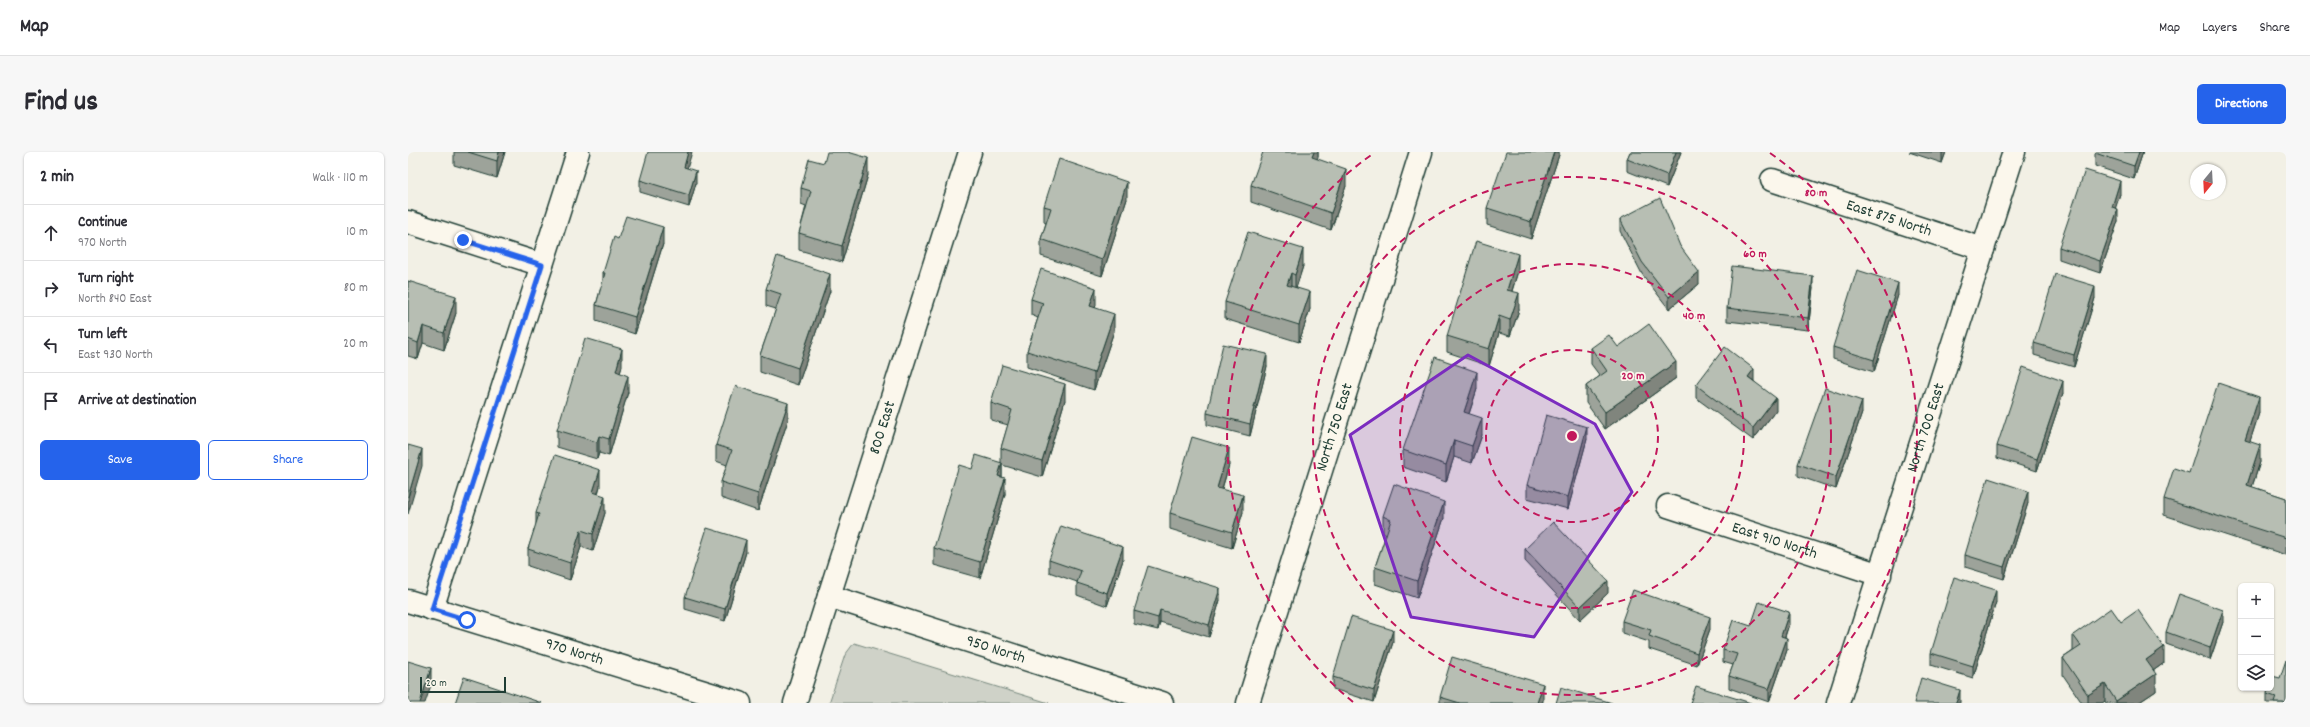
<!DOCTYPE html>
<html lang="en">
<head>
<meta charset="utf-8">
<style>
	:root { --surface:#fff; --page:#f7f7f7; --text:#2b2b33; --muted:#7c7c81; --line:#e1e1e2; --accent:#2563eb }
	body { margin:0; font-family:Dekko,sans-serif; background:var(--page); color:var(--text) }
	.controls { position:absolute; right:12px; bottom:12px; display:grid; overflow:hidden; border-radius:6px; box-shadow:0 1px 3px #0004 }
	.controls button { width:36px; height:36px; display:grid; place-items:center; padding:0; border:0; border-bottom:1px solid var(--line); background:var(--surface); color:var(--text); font:20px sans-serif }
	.compass { position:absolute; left:1782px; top:12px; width:36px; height:36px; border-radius:50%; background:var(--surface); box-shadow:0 1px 3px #0004; rotate:198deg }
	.scale { position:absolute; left:12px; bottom:10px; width:86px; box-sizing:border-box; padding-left:4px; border:2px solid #1f3d34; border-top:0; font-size:11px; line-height:14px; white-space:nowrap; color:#1f3d34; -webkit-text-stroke:3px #fbf7ec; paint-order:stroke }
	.stop { position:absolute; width:12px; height:12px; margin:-9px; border:3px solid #2563eb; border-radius:50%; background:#fff }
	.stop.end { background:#2563eb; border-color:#fff; box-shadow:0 1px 4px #0008 }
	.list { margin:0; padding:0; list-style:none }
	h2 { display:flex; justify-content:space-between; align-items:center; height:52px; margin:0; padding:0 16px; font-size:17px }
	h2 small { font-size:13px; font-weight:400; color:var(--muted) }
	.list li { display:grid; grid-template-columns:26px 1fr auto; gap:12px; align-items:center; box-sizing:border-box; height:56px; padding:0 16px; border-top:1px solid var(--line) }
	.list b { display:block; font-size:15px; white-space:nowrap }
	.list p { margin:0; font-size:13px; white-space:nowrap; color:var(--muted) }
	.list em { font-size:13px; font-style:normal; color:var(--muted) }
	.actions { display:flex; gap:8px; padding:12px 16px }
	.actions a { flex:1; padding:9px 0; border:1px solid var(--accent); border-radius:6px; text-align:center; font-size:14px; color:var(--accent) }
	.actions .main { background:var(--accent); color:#fff }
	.icon { flex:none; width:22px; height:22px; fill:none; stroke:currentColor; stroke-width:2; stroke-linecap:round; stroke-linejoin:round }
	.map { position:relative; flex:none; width:1878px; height:551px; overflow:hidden; border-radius:6px }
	header { display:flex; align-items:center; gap:24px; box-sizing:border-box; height:56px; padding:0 20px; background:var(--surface); border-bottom:1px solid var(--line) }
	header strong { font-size:19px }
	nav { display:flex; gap:22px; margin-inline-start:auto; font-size:14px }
	.intro { display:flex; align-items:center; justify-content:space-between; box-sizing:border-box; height:96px; padding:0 24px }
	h1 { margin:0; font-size:28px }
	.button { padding:10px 18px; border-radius:6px; background:var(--accent); color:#fff; font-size:14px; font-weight:700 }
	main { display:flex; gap:24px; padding:0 24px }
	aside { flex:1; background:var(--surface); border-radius:6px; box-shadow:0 1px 3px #0004 }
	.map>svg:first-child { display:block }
	.green { fill:#cfd2c8; stroke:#77887e }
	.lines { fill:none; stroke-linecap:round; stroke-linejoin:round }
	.minor-casing { stroke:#1f3d34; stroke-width:25 }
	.major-casing { stroke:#1f3d34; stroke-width:25 }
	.minor { stroke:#fbf7ec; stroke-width:22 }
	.major { stroke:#fbf7ec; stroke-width:22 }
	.wall { fill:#9da39a; stroke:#1f3d34 }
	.shaded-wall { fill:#80857d; stroke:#1f3d34 }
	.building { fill:#b7beb3; stroke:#1f3d34 }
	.route { stroke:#2563eb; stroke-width:5 }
	.marked { fill:#7b2cbf; fill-opacity:0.2; stroke:#7b2cbf; stroke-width:3; stroke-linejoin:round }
	.ring { fill:none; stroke:#c2185b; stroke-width:2; stroke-dasharray:7 5 }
	.labels { text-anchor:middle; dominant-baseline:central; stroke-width:3.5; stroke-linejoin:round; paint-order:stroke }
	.street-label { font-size:16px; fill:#1f3d34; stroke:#fbf7ec }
	.centre { fill:#c2185b; stroke:#fbf7ec; stroke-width:2 }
	.ring-label { font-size:12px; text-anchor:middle; font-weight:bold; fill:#c2185b; stroke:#fbf7ec; stroke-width:3.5; stroke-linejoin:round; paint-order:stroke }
</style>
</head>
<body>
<header>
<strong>Map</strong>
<nav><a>Map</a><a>Layers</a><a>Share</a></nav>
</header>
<div class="intro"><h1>Find us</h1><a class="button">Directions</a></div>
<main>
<aside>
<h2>2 min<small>Walk · 110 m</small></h2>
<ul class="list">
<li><svg class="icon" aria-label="ahead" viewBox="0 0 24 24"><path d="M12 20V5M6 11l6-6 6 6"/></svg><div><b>Continue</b><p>970 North</p></div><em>10 m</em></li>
<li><svg class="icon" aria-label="right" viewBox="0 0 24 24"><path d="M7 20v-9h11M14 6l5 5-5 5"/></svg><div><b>Turn right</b><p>North 840 East</p></div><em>80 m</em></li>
<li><svg class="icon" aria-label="left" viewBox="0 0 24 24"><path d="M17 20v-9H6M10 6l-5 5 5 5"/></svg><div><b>Turn left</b><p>East 930 North</p></div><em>20 m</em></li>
<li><svg class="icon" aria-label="arrive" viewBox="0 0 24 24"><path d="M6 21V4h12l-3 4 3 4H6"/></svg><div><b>Arrive at destination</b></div></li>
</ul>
<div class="actions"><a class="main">Save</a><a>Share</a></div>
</aside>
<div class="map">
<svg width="1878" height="551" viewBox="0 0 1878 551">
	<rect width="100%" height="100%" fill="#f2f0e5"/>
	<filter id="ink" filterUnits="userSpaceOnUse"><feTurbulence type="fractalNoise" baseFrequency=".025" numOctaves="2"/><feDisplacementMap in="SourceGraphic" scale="8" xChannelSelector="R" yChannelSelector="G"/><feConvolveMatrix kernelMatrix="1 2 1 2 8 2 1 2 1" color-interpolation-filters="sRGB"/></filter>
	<g filter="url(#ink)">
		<path class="green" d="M446,491L641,551H421L437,503Z"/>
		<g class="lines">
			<g class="minor-casing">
				<g id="minor">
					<path id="s1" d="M1364,28L1575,97"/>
					<path d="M0,70L134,113"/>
					<path id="s2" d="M1260,354L1472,423"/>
					<path id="s3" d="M421,444L754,551"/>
					<path id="s4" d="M0,449L332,551"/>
					<path d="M24,457L170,0"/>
					<path id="s5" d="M840,551L1013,0"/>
					<path id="s6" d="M1430,551L1606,0"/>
				</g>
			</g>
			<g class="major-casing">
				<g id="major">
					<path id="s7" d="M387,551L562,0"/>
				</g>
			</g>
			<use href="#minor" class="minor"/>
			<use href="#major" class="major"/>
		</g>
		<path class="wall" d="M46,0H97L89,26L46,13Z
			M910,0V5L909,7L938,34L923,78L843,50V33Z
			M1151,0V3L1123,87L1079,73V56Z
			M1222,0H1273L1259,35L1219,19V7Z
			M1501,0H1538L1534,11Z
			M1735,0L1726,27L1687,14V1Z
			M460,23L434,110L391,98V81L398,54L393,52V36Z
			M232,28L288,31L281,55L232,40Z
			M1712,42L1707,56L1710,69L1692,121L1651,107V95Z
			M719,47L694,124L633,104V87L638,71L636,70V54Z
			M1212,67L1272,94L1291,132L1261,157L1234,122L1212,79Z
			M210,87L255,92L227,182L188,169V153L195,128V121Z
			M895,114L888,136L902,157L891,190L817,167V150Z
			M1110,119L1104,139L1111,158L1102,184L1091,181L1081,214L1039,200V184Z
			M0,129L48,161L36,198L15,191L10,207L0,204Z
			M1405,136L1400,178L1319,169V156Z
			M358,137L422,139L390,233L352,220V203L368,157L358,154Z
			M1490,143L1466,220L1425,207V195Z
			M1687,146L1666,215L1626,203V191Z
			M623,147L688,153L687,156L706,179L686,238L619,215V199L630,166L623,163Z
			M1210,195L1268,226L1197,277L1178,251V234L1192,224L1183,212V196Z
			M214,214L212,221L220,240L201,304L191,301L189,307L149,295V278Z
			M859,214L842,284L799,273V261Z
			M1346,229L1368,258L1345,288L1288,246V233Z
			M1069,237L1061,262L1074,283L1064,311L1046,305L1038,330L995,315V298Z
			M1655,241L1629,319L1589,306V294Z
			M657,248L634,325L594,313V325L597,342L572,426L526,413V396L564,317L593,311V296L600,273L583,268V251Z
			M1454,261L1428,337L1390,324V312Z
			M1851,261L1842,289L1852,310L1844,335L1878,346V403L1756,363V347L1781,321Z
			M380,268L350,359L313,346V330L319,313L308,309V293Z
			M1179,287L1160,357L1119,346V333Z
			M821,313L814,337L835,360L824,396L762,377V361Z
			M192,334L190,342L197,361L185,399L173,395L162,428L120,414V397L128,373V361Z
			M1620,351L1596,427L1557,415V403Z
			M975,364L1036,366L1009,446L967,432V415L978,383L975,381Z
			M1117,397L1200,441L1172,468L1117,409Z
			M338,400L317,469L277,457V445Z
			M641,408H715L699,454L669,443V430L641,420Z
			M812,448L801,485L752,470L750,478L726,472V459Z
			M1588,450L1565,526L1523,513V501Z
			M1214,469L1302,477L1289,513L1241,497V490L1214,481Z
			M1713,470L1756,511L1745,519L1748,539L1730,551H1698L1697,549L1694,551H1674L1655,523V506L1665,499V483Z
			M1815,470L1802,508L1758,492V480Z
			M1381,472L1377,485L1379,498L1361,550L1321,536V524L1325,513L1315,510V498L1343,474Z
			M985,490L966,550L925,537V525Z
			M1872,526L1878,551H1859V542Z
			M1032,545L1135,549L1134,551H1032Z"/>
		<path class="shaded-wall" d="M91,0H97L89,26V9Z
			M280,0H284L276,27V15Z
			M906,0H910V5L904,22V5Z
			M1146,0H1151V3L1123,87V70Z
			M1268,0H1273L1259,35V23Z
			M1534,0H1538L1534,11Z
			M1731,0H1735L1726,27V14Z
			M460,6V23L434,110V94Z
			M938,17V34L923,78V61Z
			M288,19V31L281,55V43Z
			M1712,29V42L1704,67V55Z
			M719,30V47L694,124V108Z
			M1710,57V69L1692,121V109Z
			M255,75V92L227,182V165Z
			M895,97V114L887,139V123Z
			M1110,102V119L1099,155V138Z
			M1291,120V132L1261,157V145Z
			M883,121V138L879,133Z
			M422,122V139L390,233V216Z
			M1405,124V136L1400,178V166Z
			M1490,131V143L1466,220V208Z
			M1687,134V146L1666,215V203Z
			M688,136V153L682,171V154Z
			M902,140V157L891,190V173Z
			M1111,141V158L1102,184V168Z
			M48,144V161L36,198V181Z
			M706,162V179L686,238V221Z
			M1091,164V181L1081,214V197Z
			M15,174V191L10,207V191Z
			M214,197V214L208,236V219Z
			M859,202V214L842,284V272Z
			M1268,210V226L1197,277V260Z
			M1346,217V229L1340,225Z
			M1069,220V237L1056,277V260Z
			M220,224V240L201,304V287Z
			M1655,229V241L1629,319V307Z
			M657,232V248L634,325V309Z
			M1851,245V261L1837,305V288Z
			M1368,246V258L1345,288V276Z
			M1454,249V261L1428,337V325Z
			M380,251V268L350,359V342Z
			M1074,266V283L1064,311V294Z
			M1179,275V287L1160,357V345Z
			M191,284V301L189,307V290Z
			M1046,288V305L1038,330V313Z
			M1852,293V310L1839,350V333Z
			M821,296V313L809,353V336Z
			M14,297V314L0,362V345Z
			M594,311V328L590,324Z
			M192,318V334L185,357V340Z
			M597,326V342L572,426V410Z
			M1620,339V351L1596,427V415Z
			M835,343V360L824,396V380Z
			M197,344V361L185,399V382Z
			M1036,350V366L1009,446V429Z
			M173,378V395L162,428V411Z
			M338,388V400L317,469V457Z
			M715,395V408L699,454V441Z
			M1200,429V441L1172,468V455Z
			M812,436V448L801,485V473Z
			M1588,438V450L1565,526V514Z
			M752,458V470L750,478V466Z
			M1815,458V470L1802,508V496Z
			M1381,460V472L1373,496V484Z
			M1302,465V477L1289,513V501Z
			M985,478V490L966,550V538Z
			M1379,486V498L1361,550V537Z
			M1756,495V511L1738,524V508Z
			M23,516V533L17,551H12Z
			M1748,522V539L1730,551H1708V549Z
			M1135,532V549L1134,551H1129Z
			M1697,532V549L1694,551H1680V543Z
			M1552,538V551H1548Z"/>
		<path class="building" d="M60,0H91L89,9Z
			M240,0H280L276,15L288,19L281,43L232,28Z
			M419,0H440L460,6L434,94L391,81L403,39L393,36L401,7L416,11Z
			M855,0H906L904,5L938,17L923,61L843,33Z
			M1098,0H1146L1123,70L1079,56Z
			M1222,0H1268L1259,23L1219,7Z
			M1688,0H1731L1726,14L1687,1Z
			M651,7L719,30L694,108L633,87L643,56L636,54Z
			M1677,18L1712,29L1704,55L1710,57L1692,109L1651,95Z
			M1252,46L1272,94L1291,120L1261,145L1234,110L1212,67Z
			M218,64L255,75L227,165L188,153L197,121H195L206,85L210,87Z
			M840,80L895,97L887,123L883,121L879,133L902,140L891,173L817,150Z
			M1068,89L1110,102L1099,138L1111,141L1102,168L1091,164L1081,197L1039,184Z
			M369,104L422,122L390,216L352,203L373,142L358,137Z
			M1324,114L1405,124L1400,166L1319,156Z
			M633,117L688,136L682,154L706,162L686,221L619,199L635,151L623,147Z
			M1449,118L1490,131L1466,208L1425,195Z
			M1647,122L1687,134L1666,203L1626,191Z
			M0,129L48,144L36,181L15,174L10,191L0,187Z
			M1241,172L1268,210L1197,260L1178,234L1199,219L1183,196L1201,183L1210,195Z
			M177,186L214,197L208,219L220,224L201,287L191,284L189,290L149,278Z
			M815,192L859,202L842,272L799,261Z
			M1317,195L1346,217L1340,225L1368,246L1345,276L1288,233Z
			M1027,205L1069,220L1056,260L1074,266L1064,294L1046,288L1038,313L995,298Z
			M594,213L657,232L634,309L593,296L604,258L583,251Z
			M1615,215L1655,229L1629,307L1589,294Z
			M1810,231L1851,245L1837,288L1852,293L1839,333L1878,346V386L1756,347L1766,316L1781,321Z
			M327,234L380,251L350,342L313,330L324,298L308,293Z
			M1417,236L1454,249L1428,325L1390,312Z
			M1138,263L1179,275L1160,345L1119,333Z
			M784,285L821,296L809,336L835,343L824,380L762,361Z
			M0,293L14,297L0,345Z
			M147,303L192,318L185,340L197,344L185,382L173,378L162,411L120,397L131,362L128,361Z
			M568,303L594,311L590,324L597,326L572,410L526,396L551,313L564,317Z
			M1580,326L1620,339L1596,415L1557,403Z
			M986,332L1036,350L1009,429L967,415L983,368L975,364Z
			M1145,370L1200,429L1172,455L1117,397Z
			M653,374L715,395L699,441L669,431L673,419L641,408Z
			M299,376L338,388L317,457L277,445Z
			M740,414L812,436L801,473L752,458L750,466L726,459Z
			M1546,425L1588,438L1565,514L1523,501Z
			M1225,438L1302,465L1289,501L1241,484L1243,478L1214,469Z
			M1771,442L1815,458L1802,496L1758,480Z
			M1351,450L1381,460L1373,484L1379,486L1361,537L1321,524L1329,502L1315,498L1325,468L1343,474Z
			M1703,456L1713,470L1730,458L1756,495L1738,508L1748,522L1708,549L1697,532L1680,543L1655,506L1673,494L1665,483Z
			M943,465L985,478L966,538L925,525Z
			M1044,505L1135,532L1129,551H1052L1032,545Z
			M1878,508V551H1866L1868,545L1859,542L1860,536H1863V528L1864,524L1872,526Z
			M0,509L23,516L12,551H0Z
			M56,525L134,551H47Z
			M1513,526L1552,538L1548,551H1506Z
			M1288,534L1343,551H1282Z
			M1153,535L1204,551H1148Z"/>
	</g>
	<g class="lines" filter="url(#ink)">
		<path class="route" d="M55,88L134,113L24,457L59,468"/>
	</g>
	<path class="marked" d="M1060,203L1187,272L1224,340L1126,485L1003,465L942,283Z"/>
	<g class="ring">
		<circle cx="1164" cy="284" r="86"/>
		<circle cx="1164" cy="284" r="172"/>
		<circle cx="1164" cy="284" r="259"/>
		<path d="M945 550A345 345 0 0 1 966 1M1362 1A345 345 0 0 1 1383 550"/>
	</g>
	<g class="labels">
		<g class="street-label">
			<text stroke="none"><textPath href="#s1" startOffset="123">East 875 North</textPath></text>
			<text stroke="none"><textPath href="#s7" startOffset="289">800 East</textPath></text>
			<text stroke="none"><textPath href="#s5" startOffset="289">North 750 East</textPath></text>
			<text stroke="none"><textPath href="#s6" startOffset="289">North 700 East</textPath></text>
			<text stroke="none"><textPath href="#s2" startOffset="112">East 910 North</textPath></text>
			<text stroke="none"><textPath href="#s3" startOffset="175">950 North</textPath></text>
			<text stroke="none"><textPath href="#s4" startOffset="174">970 North</textPath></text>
		</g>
	</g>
	<circle cx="1164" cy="284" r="6" class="centre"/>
	<g class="ring-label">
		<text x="1408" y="44">80 m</text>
		<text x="1347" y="105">60 m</text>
		<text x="1286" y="167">40 m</text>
		<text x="1225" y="227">20 m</text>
	</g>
</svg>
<div class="controls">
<button>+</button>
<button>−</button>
<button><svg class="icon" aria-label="layers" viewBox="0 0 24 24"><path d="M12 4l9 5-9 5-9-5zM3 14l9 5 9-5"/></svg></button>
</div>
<svg class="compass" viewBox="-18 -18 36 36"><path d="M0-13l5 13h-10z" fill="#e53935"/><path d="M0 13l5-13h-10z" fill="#7c7c81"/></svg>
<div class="scale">20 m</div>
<div class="stop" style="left:59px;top:468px"></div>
<div class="stop end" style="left:55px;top:88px"></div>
</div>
</main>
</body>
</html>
